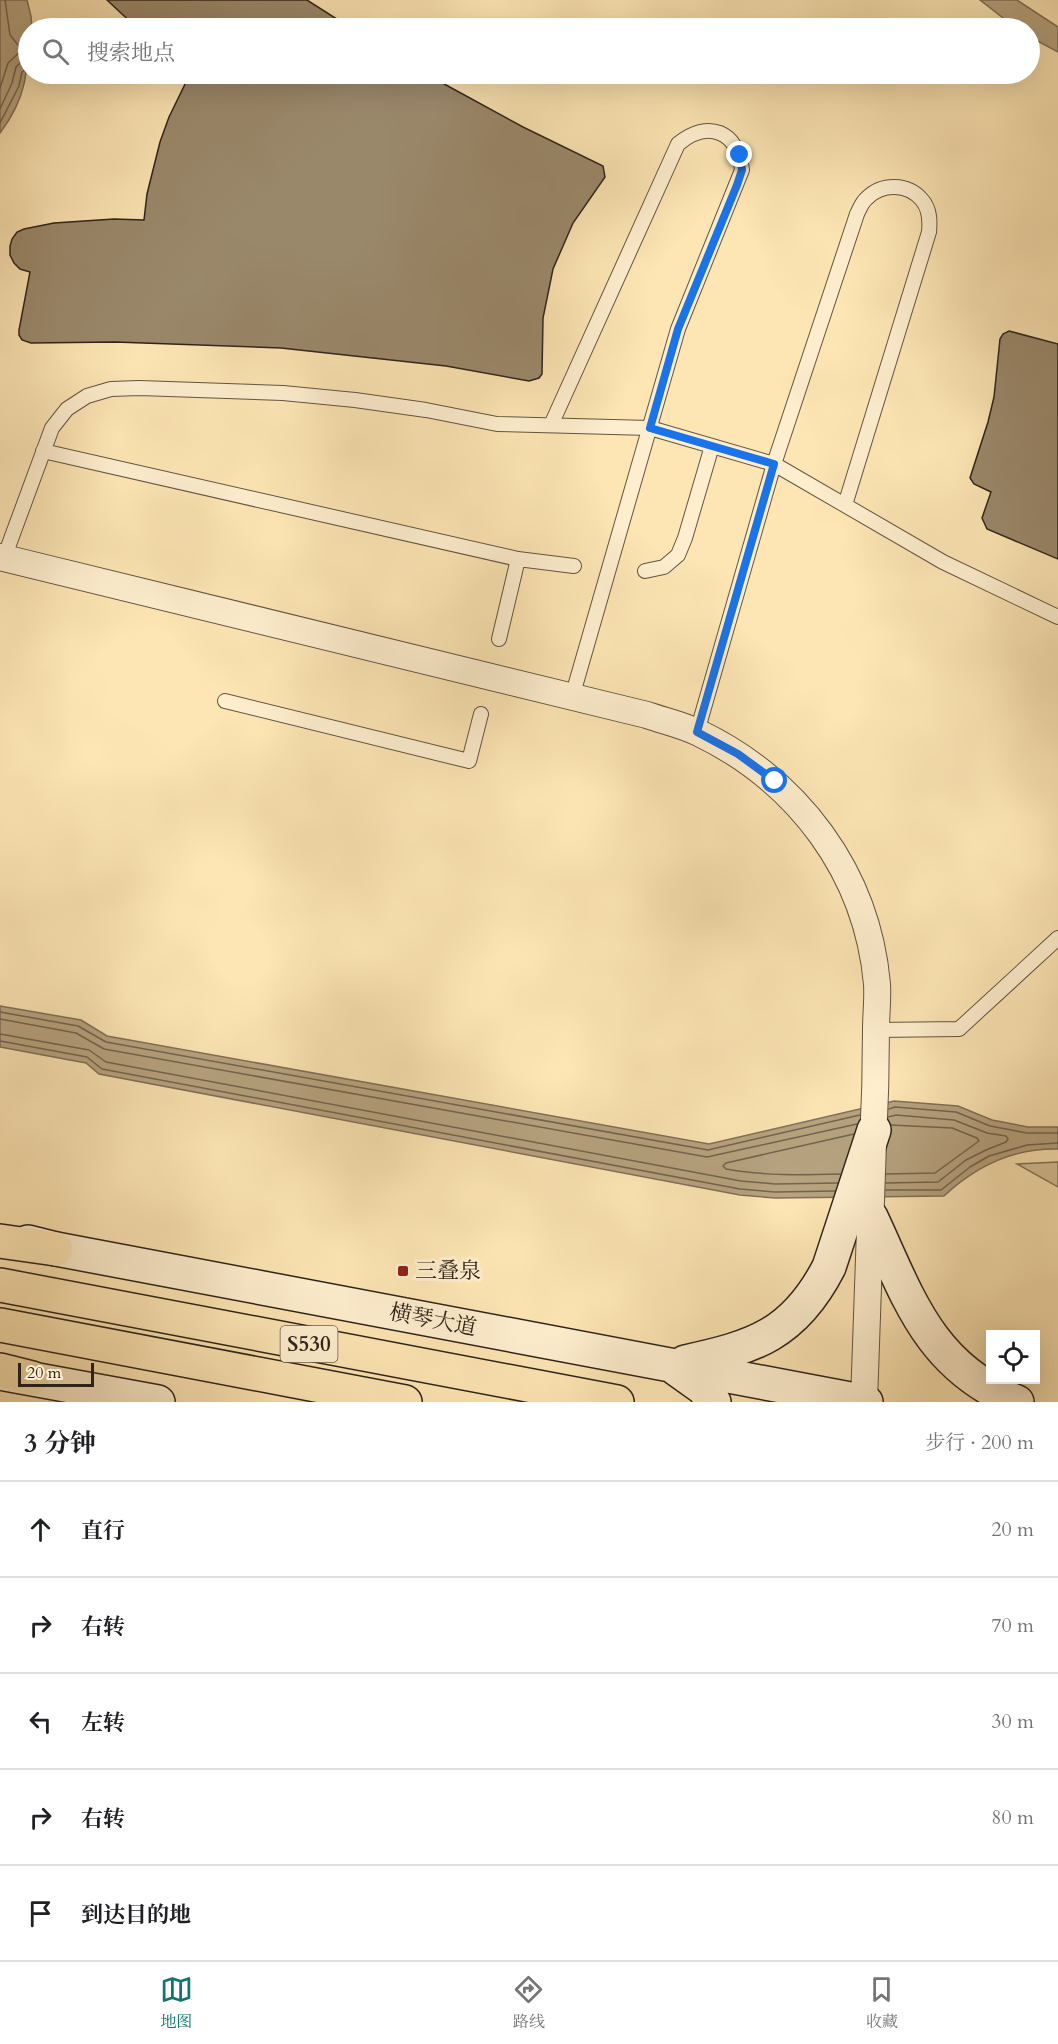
<!DOCTYPE html>
<html lang="zh">
<head>
<meta charset="utf-8">
<style>
	:root { --surface:#fff; --page:#f2f2f2; --text:#202124; --muted:#757577; --line:#e0e0e0; --accent:#0f766e }
	body { margin:0; font-family:Cardo,"Noto Serif SC",serif; background:var(--page); color:var(--text) }
	.controls { position:absolute; right:18px; bottom:18px; display:grid; overflow:hidden; border-radius:0px; box-shadow:0 6px 24px #0002 }
	.controls button { width:54px; height:54px; display:grid; place-items:center; padding:0; border:0; border-bottom:2px solid var(--line); background:var(--surface); color:var(--text); font:30px sans-serif }
	.scale { position:absolute; left:18px; bottom:15px; width:76px; box-sizing:border-box; padding-left:6px; border:3px solid #2e241b; border-top:0; font-size:16px; line-height:21px; white-space:nowrap; color:#2e241b; -webkit-text-stroke:4px #feeece; paint-order:stroke }
	.stop { position:absolute; width:18px; height:18px; margin:-14px; border:4px solid #1a73e8; border-radius:50%; background:#fff }
	.stop.end { background:#1a73e8; border-color:#fff; box-shadow:0 2px 6px #0008 }
	.list { margin:0; padding:0; list-style:none }
	h2 { display:flex; justify-content:space-between; align-items:center; height:78px; margin:0; padding:0 24px; font-size:26px }
	h2 small { font-size:20px; font-weight:400; color:var(--muted) }
	.list li { display:grid; grid-template-columns:39px 1fr auto; gap:18px; align-items:center; box-sizing:border-box; height:96px; padding:0 24px; border-top:2px solid var(--line) }
	.list b { display:block; font-size:22px; white-space:nowrap }
	.list em { font-size:20px; font-style:normal; color:var(--muted) }
	.icon { flex:none; width:33px; height:33px; fill:none; stroke:currentColor; stroke-width:2; stroke-linecap:round; stroke-linejoin:round }
	.map { position:relative; flex:none; width:1058px; height:1402px; overflow:hidden }
	.search { position:absolute; background:var(--surface); box-shadow:0 6px 24px #0002; left:18px; right:18px; top:18px; height:66px; display:flex; align-items:center; gap:15px; box-sizing:border-box; padding:0 21px; border-radius:33px; color:var(--muted); font-size:22px }
	.sheet { height:558px; background:var(--surface) }
	nav { display:flex; justify-content:space-around; align-items:center; box-sizing:border-box; height:84px; border-top:2px solid var(--line); background:var(--surface); font-size:16px; color:var(--muted) }
	nav a { display:grid; justify-items:center; gap:3px }
	nav .on { color:var(--accent) }
	.map>svg:first-child { display:block }
	.green { fill:#dac49a; stroke:#84745a; stroke-width:1.5 }
	.water { fill:#b7a380; stroke:#807058; stroke-width:1.5 }
	.lines { fill:none; stroke-linecap:round; stroke-linejoin:round }
	.shore { stroke:#72644e; stroke-width:1.5 }
	.building { fill:#9a886b; stroke:#2e241b; stroke-width:1.5 }
	.service-casing { stroke:#625441; stroke-width:16 }
	.minor-casing { stroke:#625441; stroke-width:28 }
	.secondary-casing { stroke:#2e241b; stroke-width:36 }
	.primary-casing { stroke:#2e241b; stroke-width:36 }
	.service { stroke:#feeece; stroke-width:14 }
	.minor { stroke:#feeece; stroke-width:26 }
	.secondary { stroke:#feeece; stroke-width:33 }
	.primary { stroke:#fde5b4; stroke-width:33 }
	.route { stroke:#1a73e8; stroke-width:8 }
	.poi-dot { fill:#8f2418; stroke:#feeece; stroke-width:2 }
	.labels { text-anchor:middle; dominant-baseline:central; stroke-width:6; stroke-linejoin:round; paint-order:stroke }
	.shield { fill:#feeece; stroke:#6c6151; stroke-width:1.5 }
	.shield-label { font-size:21px; font-weight:bold; fill:#2e241b }
	.poi-label { font-size:22px; fill:#2e241b; stroke:#feeece; text-anchor:start }
	.street-label { font-size:22px; fill:#2e241b; stroke:#feeece }
</style>
</head>
<body>
<div class="map">
<svg width="1058" height="1402" viewBox="0 0 1058 1402">
	<rect width="100%" height="100%" fill="#fde5b4"/>
	<filter id="stains"><feTurbulence type="fractalNoise" baseFrequency=".00333" numOctaves="4"/><feColorMatrix values="0 0 0 0 .2 0 0 0 0 .09 0 0 0 0 .02 0 0 0 .5 -.17"/></filter>
	<radialGradient id="worn" r=".72"><stop offset=".6" stop-color="#630" stop-opacity="0"/><stop offset="1" stop-color="#630" stop-opacity=".3"/></radialGradient>
	<path class="green" d="M1058,1162V1187L1017,1164Z"/>
	<path class="water" d="M0,0H27L31,16L32,28H28C28,72 27,97 0,133Z
		M980,0H1017L1058,27V52L1030,37V28H1016Z
		M0,1006L81,1020L107,1036L709,1144L894,1101L958,1106L992,1120L1028,1127H1058V1149C1013,1148 976,1166 944,1196L775,1198L740,1195L99,1074L86,1063L0,1047Z"/>
	<g class="lines">
		<path class="shore" d="M0,88L8,63L22,50L10,35L5,0
			M0,109L12,83L16,67L21,62L28,60
			M0,123L19,86L22,72L28,68
			M0,1012L78,1026L106,1042L708,1150L860,1115
			M0,1019L76,1033L104,1049L707,1157L857,1124
			M0,1034L89,1050L106,1062L741,1181L775,1184L838,1183
			M0,1041L87,1057L102,1069L740,1189L775,1192L835,1191
			M889,1109L895,1107L956,1112L990,1126L1027,1133H1058
			M840,1174C802,1175 764,1176 726,1169L723,1166L726,1163L854,1134
			M886,1174L935,1173L979,1141L977,1138L952,1128L891,1125
			M886,1183L938,1182L966,1160L986,1150L1006,1142L1008,1139L1006,1136L987,1133L954,1120L896,1115L888,1117
			M886,1190H941L970,1167L989,1156L1027,1145L1058,1143"/>
	</g>
	<path class="building" d="M107,0H307L351,28H137Z
		M190,74H426L523,127L603,166L605,177L573,223L553,269L543,318L542,374L539,378L529,381L446,366L281,348L115,342L31,343L22,340L19,335V330L30,272L20,269L14,263L10,255V246L12,239L17,232L24,229L54,223L114,219L144,220L147,194L160,142L169,117Z
		M1009,331L1058,344V559L987,529L982,518L991,492L974,484L970,478L988,422L994,397L1000,339L1003,334Z"/>
	<g class="lines">
		<g class="service-casing">
			<path id="service" d="M551,425L678,144C708,119 738,131 742,170L678,329L572,697
				M43,451L518,559L574,566
				M4,558L52,428L67,409L87,396L111,389L139,388L283,393L355,400L426,410L497,424L650,428L774,464L943,562L1058,617
				M645,571L664,567L678,555L685,538L712,446
				M499,639L518,559
				M225,701L469,761L481,714
				M697,732L774,464L857,214C860,208 862,202 867,198C882,183 908,183 922,200C930,209 930,221 929,232L845,505
				M876,1030L959,1029L1058,938"/>
		</g>
		<g class="minor-casing">
			<path id="minor" d="M0,557L647,715C664,721 683,725 699,733C798,781 867,872 877,984C878,999 876,1014 876,1029C876,1067 875,1105 873,1143C870,1229 867,1315 864,1402"/>
		</g>
		<g class="secondary-casing">
			<path id="secondary" d="M871,1217C908,1296 928,1366 1017,1402
				M28,1242L56,1249L866,1402
				M685,1362C754,1347 794,1335 829,1267L874,1130
				M675,1368L703,1388L714,1402
				M5,1374L158,1402"/>
		</g>
		<g class="primary-casing">
			<path id="primary" d="M0,1241L56,1249
				M0,1285L617,1402
				M0,1325L405,1402
				M0,1370L32,1378"/>
		</g>
		<use href="#service" class="service"/>
		<use href="#minor" class="minor"/>
		<use href="#secondary" class="secondary"/>
		<use href="#primary" class="primary"/>
	</g>
	<g class="lines">
		<path class="route" d="M740,155L742,170L737,185L678,329L650,428L774,464L697,732L738,754L775,781"/>
	</g>
	<rect class="poi-dot" x="397" y="1265" width="12" height="12" rx="3"/>
	<g class="labels">
		<rect class="shield" x="280.5" y="1326" width="57" height="36" rx="4.5"/>
		<g class="shield-label">
			<text x="309" y="1344">S530</text>
		</g>
		<g class="poi-label">
			<text x="415" y="1271">三叠泉</text>
		</g>
		<g class="street-label">
			<text transform="translate(433 1320) rotate(11)">横琴大道</text>
		</g>
	</g>
	<rect width="100%" height="100%" filter="url(#stains)"/>
	<rect width="100%" height="100%" fill="url(#worn)"/>
</svg>
<div class="controls">
<button><svg class="icon" aria-label="locate" viewBox="0 0 24 24"><circle cx="12" cy="12" r="6"/><path d="M12 2v4M12 18v4M2 12h4M18 12h4"/></svg></button>
</div>
<div class="scale">20 m</div>
<div class="stop" style="left:775px;top:781px"></div>
<div class="stop end" style="left:740px;top:155px"></div>
<div class="search"><svg class="icon" aria-label="search" viewBox="0 0 24 24"><circle cx="10" cy="10" r="6"/><path d="M15 15l6 6"/></svg>搜索地点</div>
</div>
<section class="sheet">
<h2>3 分钟<small>步行 · 200 m</small></h2>
<ul class="list">
<li><svg class="icon" aria-label="ahead" viewBox="0 0 24 24"><path d="M12 20V5M6 11l6-6 6 6"/></svg><div><b>直行</b></div><em>20 m</em></li>
<li><svg class="icon" aria-label="right" viewBox="0 0 24 24"><path d="M7 20v-9h11M14 6l5 5-5 5"/></svg><div><b>右转</b></div><em>70 m</em></li>
<li><svg class="icon" aria-label="left" viewBox="0 0 24 24"><path d="M17 20v-9H6M10 6l-5 5 5 5"/></svg><div><b>左转</b></div><em>30 m</em></li>
<li><svg class="icon" aria-label="right" viewBox="0 0 24 24"><path d="M7 20v-9h11M14 6l5 5-5 5"/></svg><div><b>右转</b></div><em>80 m</em></li>
<li><svg class="icon" aria-label="arrive" viewBox="0 0 24 24"><path d="M6 21V4h12l-3 4 3 4H6"/></svg><div><b>到达目的地</b></div></li>
</ul>
</section>
<nav>
<a class="on"><svg class="icon" aria-label="map" viewBox="0 0 24 24"><path d="M3 6l6-2 6 2 6-2v14l-6 2-6-2-6 2zM9 4v14M15 6v14"/></svg>地图</a>
<a><svg class="icon" aria-label="directions" viewBox="0 0 24 24"><path d="M12 3l9 9-9 9-9-9zM9 14v-3h6M13 9l2 2-2 2"/></svg>路线</a>
<a><svg class="icon" aria-label="saved" viewBox="0 0 24 24"><path d="M7 4h10v16l-5-4-5 4z"/></svg>收藏</a>
</nav>
</body>
</html>
